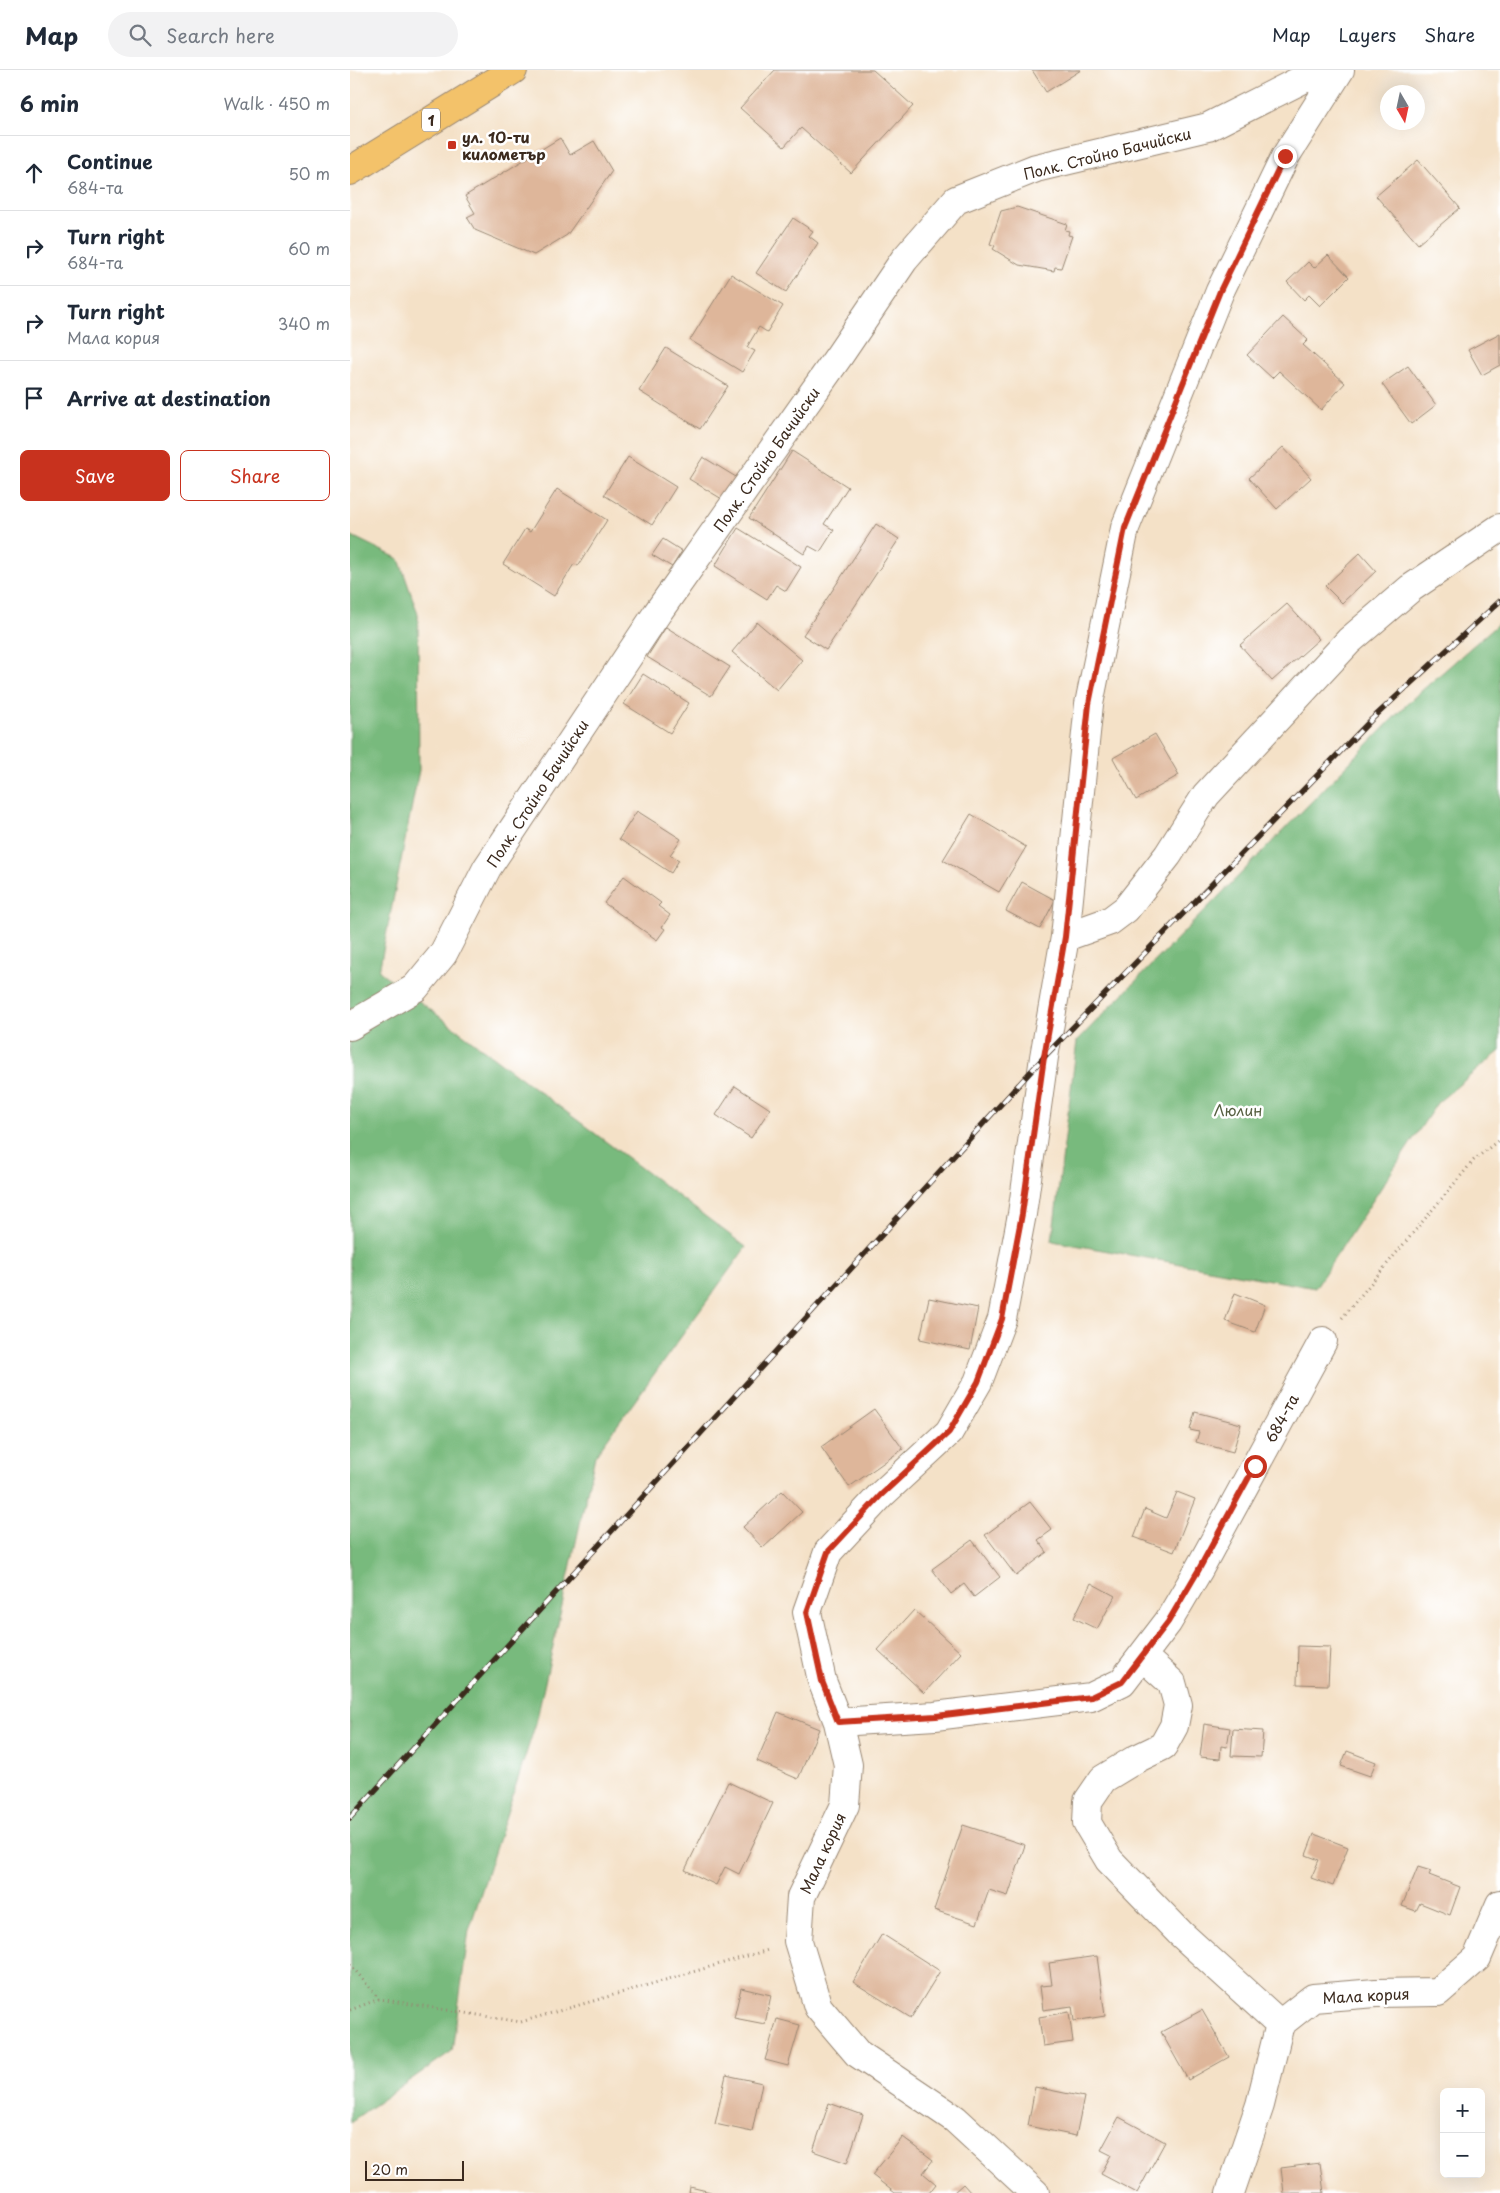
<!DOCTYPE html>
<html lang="en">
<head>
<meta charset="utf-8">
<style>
	:root { --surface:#fff; --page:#f2f2f3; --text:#1f2937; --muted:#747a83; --line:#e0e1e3; --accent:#c8321e }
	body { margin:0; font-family:"Playpen Sans",sans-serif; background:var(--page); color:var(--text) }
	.controls { position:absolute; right:15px; bottom:15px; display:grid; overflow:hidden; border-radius:8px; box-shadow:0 5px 20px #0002 }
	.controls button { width:45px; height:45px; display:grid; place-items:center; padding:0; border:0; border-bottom:1px solid var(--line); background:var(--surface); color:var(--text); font:25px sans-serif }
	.compass { position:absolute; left:1030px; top:15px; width:45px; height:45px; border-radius:50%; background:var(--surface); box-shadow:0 5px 20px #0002; rotate:171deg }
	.scale { position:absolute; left:15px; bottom:12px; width:99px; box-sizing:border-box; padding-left:5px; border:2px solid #3b2a1e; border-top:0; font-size:14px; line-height:18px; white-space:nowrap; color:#3b2a1e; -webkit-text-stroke:4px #fff; paint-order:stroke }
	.stop { position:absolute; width:15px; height:15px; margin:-11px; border:4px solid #c8321e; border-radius:50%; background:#fff }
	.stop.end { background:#c8321e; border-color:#fff; box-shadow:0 1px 5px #0008 }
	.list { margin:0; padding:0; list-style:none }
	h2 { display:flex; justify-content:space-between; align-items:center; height:65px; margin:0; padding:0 20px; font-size:21px }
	h2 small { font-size:16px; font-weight:400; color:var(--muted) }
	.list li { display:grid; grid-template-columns:32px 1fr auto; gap:15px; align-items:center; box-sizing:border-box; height:75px; padding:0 20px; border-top:1px solid var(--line) }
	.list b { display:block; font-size:19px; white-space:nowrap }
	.list p { margin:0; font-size:16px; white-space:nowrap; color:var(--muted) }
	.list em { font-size:16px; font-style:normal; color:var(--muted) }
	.actions { display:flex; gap:10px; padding:15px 20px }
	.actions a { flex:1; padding:11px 0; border:1px solid var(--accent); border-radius:8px; text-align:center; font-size:18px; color:var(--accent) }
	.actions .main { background:var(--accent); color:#fff }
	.icon { flex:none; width:28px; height:28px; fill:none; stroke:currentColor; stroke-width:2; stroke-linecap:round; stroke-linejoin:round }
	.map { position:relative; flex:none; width:1150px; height:2123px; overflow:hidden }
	header { display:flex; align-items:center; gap:30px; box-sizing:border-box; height:70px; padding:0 25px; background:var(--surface); border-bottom:1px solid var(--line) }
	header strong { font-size:24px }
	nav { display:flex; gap:28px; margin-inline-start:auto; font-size:18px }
	.search { width:350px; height:45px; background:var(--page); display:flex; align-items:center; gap:12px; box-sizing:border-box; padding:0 18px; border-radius:28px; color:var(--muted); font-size:19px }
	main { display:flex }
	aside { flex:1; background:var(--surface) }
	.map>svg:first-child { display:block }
	.forest { fill:#78ba7d; stroke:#5a724e }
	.building { fill:#deb69a }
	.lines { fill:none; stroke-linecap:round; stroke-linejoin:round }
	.minor-casing { stroke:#988672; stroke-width:30 }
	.primary-casing { stroke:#988672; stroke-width:30 }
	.path { stroke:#988672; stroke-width:3; stroke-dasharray:1 4; stroke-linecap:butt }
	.minor { stroke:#fff; stroke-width:28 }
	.primary { stroke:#f3c26a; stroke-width:28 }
	.rail-casing { stroke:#3b2a1e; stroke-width:5.5 }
	.rail { stroke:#fff; stroke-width:4; stroke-dasharray:11; stroke-linecap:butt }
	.route { stroke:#c8321e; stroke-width:6 }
	.poi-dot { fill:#c8321e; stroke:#fff; stroke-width:2 }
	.labels { text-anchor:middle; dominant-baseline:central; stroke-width:5; stroke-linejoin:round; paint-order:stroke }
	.shield { fill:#fff; stroke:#766a62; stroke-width:1 }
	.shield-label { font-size:14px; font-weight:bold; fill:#3b2a1e }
	.poi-label { font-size:15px; font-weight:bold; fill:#3b2a1e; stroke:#fff; text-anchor:start }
	.street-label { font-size:15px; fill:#3b2a1e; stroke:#fff }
	.park-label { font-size:15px; fill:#565f41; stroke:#fff }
</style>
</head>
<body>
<header>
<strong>Map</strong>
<div class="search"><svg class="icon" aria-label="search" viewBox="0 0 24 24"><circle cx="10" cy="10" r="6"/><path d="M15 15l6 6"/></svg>Search here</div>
<nav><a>Map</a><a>Layers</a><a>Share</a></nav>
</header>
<main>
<aside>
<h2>6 min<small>Walk · 450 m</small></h2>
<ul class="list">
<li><svg class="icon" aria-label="ahead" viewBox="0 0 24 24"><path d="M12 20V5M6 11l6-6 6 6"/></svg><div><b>Continue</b><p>684-та</p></div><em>50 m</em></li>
<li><svg class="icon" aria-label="right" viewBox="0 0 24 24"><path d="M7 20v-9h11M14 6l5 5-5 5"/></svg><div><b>Turn right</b><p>684-та</p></div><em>60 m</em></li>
<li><svg class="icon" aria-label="right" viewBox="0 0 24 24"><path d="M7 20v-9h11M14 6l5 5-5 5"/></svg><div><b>Turn right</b><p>Мала кория</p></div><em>340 m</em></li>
<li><svg class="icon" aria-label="arrive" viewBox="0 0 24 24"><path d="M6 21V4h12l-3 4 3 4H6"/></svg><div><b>Arrive at destination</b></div></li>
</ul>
<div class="actions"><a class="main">Save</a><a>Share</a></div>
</aside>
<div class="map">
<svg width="1150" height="2123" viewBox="0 0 1150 2123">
	<rect width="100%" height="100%" fill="#fff"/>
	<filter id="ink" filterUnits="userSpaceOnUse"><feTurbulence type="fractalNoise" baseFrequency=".02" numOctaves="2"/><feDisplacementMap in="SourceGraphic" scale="10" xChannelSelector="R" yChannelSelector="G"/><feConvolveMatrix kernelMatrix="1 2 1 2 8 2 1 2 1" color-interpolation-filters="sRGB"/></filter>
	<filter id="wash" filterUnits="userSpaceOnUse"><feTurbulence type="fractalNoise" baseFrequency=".0096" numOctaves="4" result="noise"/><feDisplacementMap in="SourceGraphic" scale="20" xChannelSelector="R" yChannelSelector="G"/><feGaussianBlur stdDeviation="1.12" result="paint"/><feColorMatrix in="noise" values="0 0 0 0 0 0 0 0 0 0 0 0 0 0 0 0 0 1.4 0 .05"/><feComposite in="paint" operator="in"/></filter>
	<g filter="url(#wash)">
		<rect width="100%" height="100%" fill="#f4e1c7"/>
		<path class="forest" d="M0,465L49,489L68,544L69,700L29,901L396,1177L245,1386L186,1653L119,1860L102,1981L0,2052Z
			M1150,552V981L1087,1033L965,1218L702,1171L727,971L1061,630Z"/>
		<g id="blocks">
			<path class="building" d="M425,0H523L563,36L501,103L451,58L434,77L390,38Z
				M682,0H731L696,22Z
				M210,68L220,85L244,71L262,101L217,165L184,185L125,160L117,147L125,143L115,126Z
				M1068,90L1110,138L1068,174L1026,126Z
				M667,137L717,154L715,160L719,161L718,165L722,166L711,198L705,197L704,201L669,195L643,179L645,176L640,174L651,141Z
				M443,148L463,161L459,166L468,173L436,222L406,203Z
				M978,185L999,207L970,236L959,225L954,230L937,212L958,192L964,198Z
				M381,204L433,236L417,262L409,257L397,277L405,281L392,302L340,270Z
				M933,247L958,270L953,275L995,313L971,340L929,301L922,308L897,285Z
				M1150,263V295L1132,305L1118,280Z
				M316,278L378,316L350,359L289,321Z
				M1058,296L1086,335L1061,354L1032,314Z
				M933,377L961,408L927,439L899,408Z
				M442,381L498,417L474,454L484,460L470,482L459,476L454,484L399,448Z
				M278,387L326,417L302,455L254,425Z
				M353,387L386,407L372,429L339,409Z
				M207,419L257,450L228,496L224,494L204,526L153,494L175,459L180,462Z
				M526,454L549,469L476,580L453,565Z
				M388,458L451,497L436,521L426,515L417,529L365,496Z
				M313,469L332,481L322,497L302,485Z
				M1010,483L1026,501L992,533L975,516Z
				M937,534L969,569L922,611L890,575Z
				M407,552L452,590L427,620L382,582Z
				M316,557L380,597L361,626L297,587Z
				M293,604L339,633L320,663L274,634Z
				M805,664L829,705L786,730L763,688Z
				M287,741L331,769L320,785L329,790L321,803L269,769Z
				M621,744L676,777L649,822L593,790Z
				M274,806L311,833L308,836L320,845L312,857L315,859L307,870L254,833Z
				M672,812L705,830L690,859L656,841Z
				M385,1016L420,1039L401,1068L366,1045Z
				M885,1223L915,1235L905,1262L875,1251Z
				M579,1228L628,1238L620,1280L570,1269Z
				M524,1339L553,1379L499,1417L471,1377Z
				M845,1342L891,1354L883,1382L846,1372L849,1362L840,1360Z
				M432,1421L452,1442L413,1478L393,1457Z
				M827,1422L845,1429L824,1482L784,1467L795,1439L816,1448Z
				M680,1432L702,1460L688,1470L697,1482L666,1506L635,1465Z
				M622,1470L650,1507L624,1527L614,1514L601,1524L582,1499Z
				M741,1513L765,1526L747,1559L724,1548Z
				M564,1540L611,1583L574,1623L528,1580Z
				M948,1576L980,1577L978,1615L947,1614Z
				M428,1642L469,1659L448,1709L407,1691Z
				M854,1654L880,1658L877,1677L871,1676L870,1689L850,1687Z
				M883,1659L913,1661L911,1687L881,1686Z
				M997,1681L1026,1692L1020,1706L991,1696Z
				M378,1712L423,1733L389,1804L375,1797L366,1815L335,1800Z
				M613,1755L675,1775L658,1826L639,1820L627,1854L584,1840Z
				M964,1764L998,1777L983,1816L961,1808L969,1790L956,1785Z
				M1068,1797L1081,1801L1079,1805L1110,1817L1100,1845L1070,1833L1066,1841L1052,1836Z
				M532,1864L590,1901L561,1948L503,1912Z
				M747,1886L755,1946L724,1951L722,1936L693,1940L690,1916L702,1915L699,1893Z
				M391,1918L421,1925L415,1954L384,1948Z
				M852,1940L879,1987L838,2010L811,1962Z
				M719,1942L723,1972L693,1976L689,1947Z
				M427,1949L450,1955L438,1996L415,1990Z
				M376,2005L412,2013L402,2062L365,2054Z
				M685,2017L734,2027L726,2066L678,2056Z
				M479,2033L513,2045L497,2093L463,2081Z
				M769,2047L815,2072L787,2123L751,2104L761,2085L751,2080Z
				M553,2067L583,2090L573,2103L586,2114L579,2123H545L522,2105Z
				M970,2093L974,2123H934L931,2098Z
				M613,2114L621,2123H603Z
				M340,2117L361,2122V2123H339Z"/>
		</g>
	</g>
	<g filter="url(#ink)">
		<use href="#blocks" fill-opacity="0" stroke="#988672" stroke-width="1"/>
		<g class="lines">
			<g class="minor-casing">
				<path id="minor" d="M715,867L760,851L776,839L818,785L856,725L999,571L1061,518L1150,458
					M0,956L65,918L93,884L137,798L308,542L489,286L554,190L606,130L686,98L858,57L971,0
					M792,1586L822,1613L828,1635L824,1656L813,1676L786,1689L753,1709L738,1731L737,1753L759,1790L830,1863L930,1954
					M488,1652L585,1646L741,1627L772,1612L818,1552L848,1501L973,1271
					M685,2123L605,2049L507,1983L468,1937L448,1871L451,1827L495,1735L498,1695L488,1652L472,1611L457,1542L478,1482L531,1425L599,1362L628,1312L652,1249L672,1144L694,987L715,867L739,634L775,458L870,221L935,87L990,0
					M880,2123L910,2035L930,1954L963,1928L1026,1923L1088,1922L1127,1888L1150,1834"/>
			</g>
			<g class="primary-casing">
				<path id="primary" d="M0,101L163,0"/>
			</g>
			<path class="path" d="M992,1248L1124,1090L1150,1069
				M0,1894L29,1929
				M0,1940L29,1929L171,1952L418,1880"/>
			<use href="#minor" class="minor"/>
			<use href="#primary" class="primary"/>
			<g class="rail-casing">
				<path id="rail" d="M0,1748L694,987L1022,649L1150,531"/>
			</g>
			<use href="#rail" class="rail"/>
		</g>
	</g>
	<g class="lines" filter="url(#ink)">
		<path class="route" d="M905,1396L848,1501L818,1552L772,1612L741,1627L586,1646L488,1652L472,1611L457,1542L478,1482L531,1425L599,1362L628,1312L652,1249L672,1144L694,987L715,867L739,634L775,458L870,221L935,86"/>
	</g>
	<rect class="poi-dot" x="97" y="70" width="10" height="10" rx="2.5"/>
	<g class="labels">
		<rect class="shield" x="72" y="38.5" width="18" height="23" rx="4"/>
		<g class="shield-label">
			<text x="81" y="50">1</text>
		</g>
		<g class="poi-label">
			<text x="112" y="66">ул. 10-ти<tspan x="112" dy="17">километър</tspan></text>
		</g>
		<g class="street-label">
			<text transform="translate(757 83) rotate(-14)">Полк. Стойно Бачийски</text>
			<text transform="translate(416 389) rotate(-55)">Полк. Стойно Бачийски</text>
			<text transform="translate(187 723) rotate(-57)">Полк. Стойно Бачийски</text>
			<text transform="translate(931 1348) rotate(-61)">684-та</text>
			<text transform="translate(472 1783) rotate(-65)">Мала кория</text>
			<text transform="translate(1016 1925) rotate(-3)">Мала кория</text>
		</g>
		<g class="park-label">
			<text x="888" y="1039">Люлин</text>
		</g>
	</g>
</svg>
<div class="controls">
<button>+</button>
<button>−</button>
</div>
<svg class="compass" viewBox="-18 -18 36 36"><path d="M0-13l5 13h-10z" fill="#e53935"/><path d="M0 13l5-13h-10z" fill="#747a83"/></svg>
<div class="scale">20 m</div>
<div class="stop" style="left:905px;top:1396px"></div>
<div class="stop end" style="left:935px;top:86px"></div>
</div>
</main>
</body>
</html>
